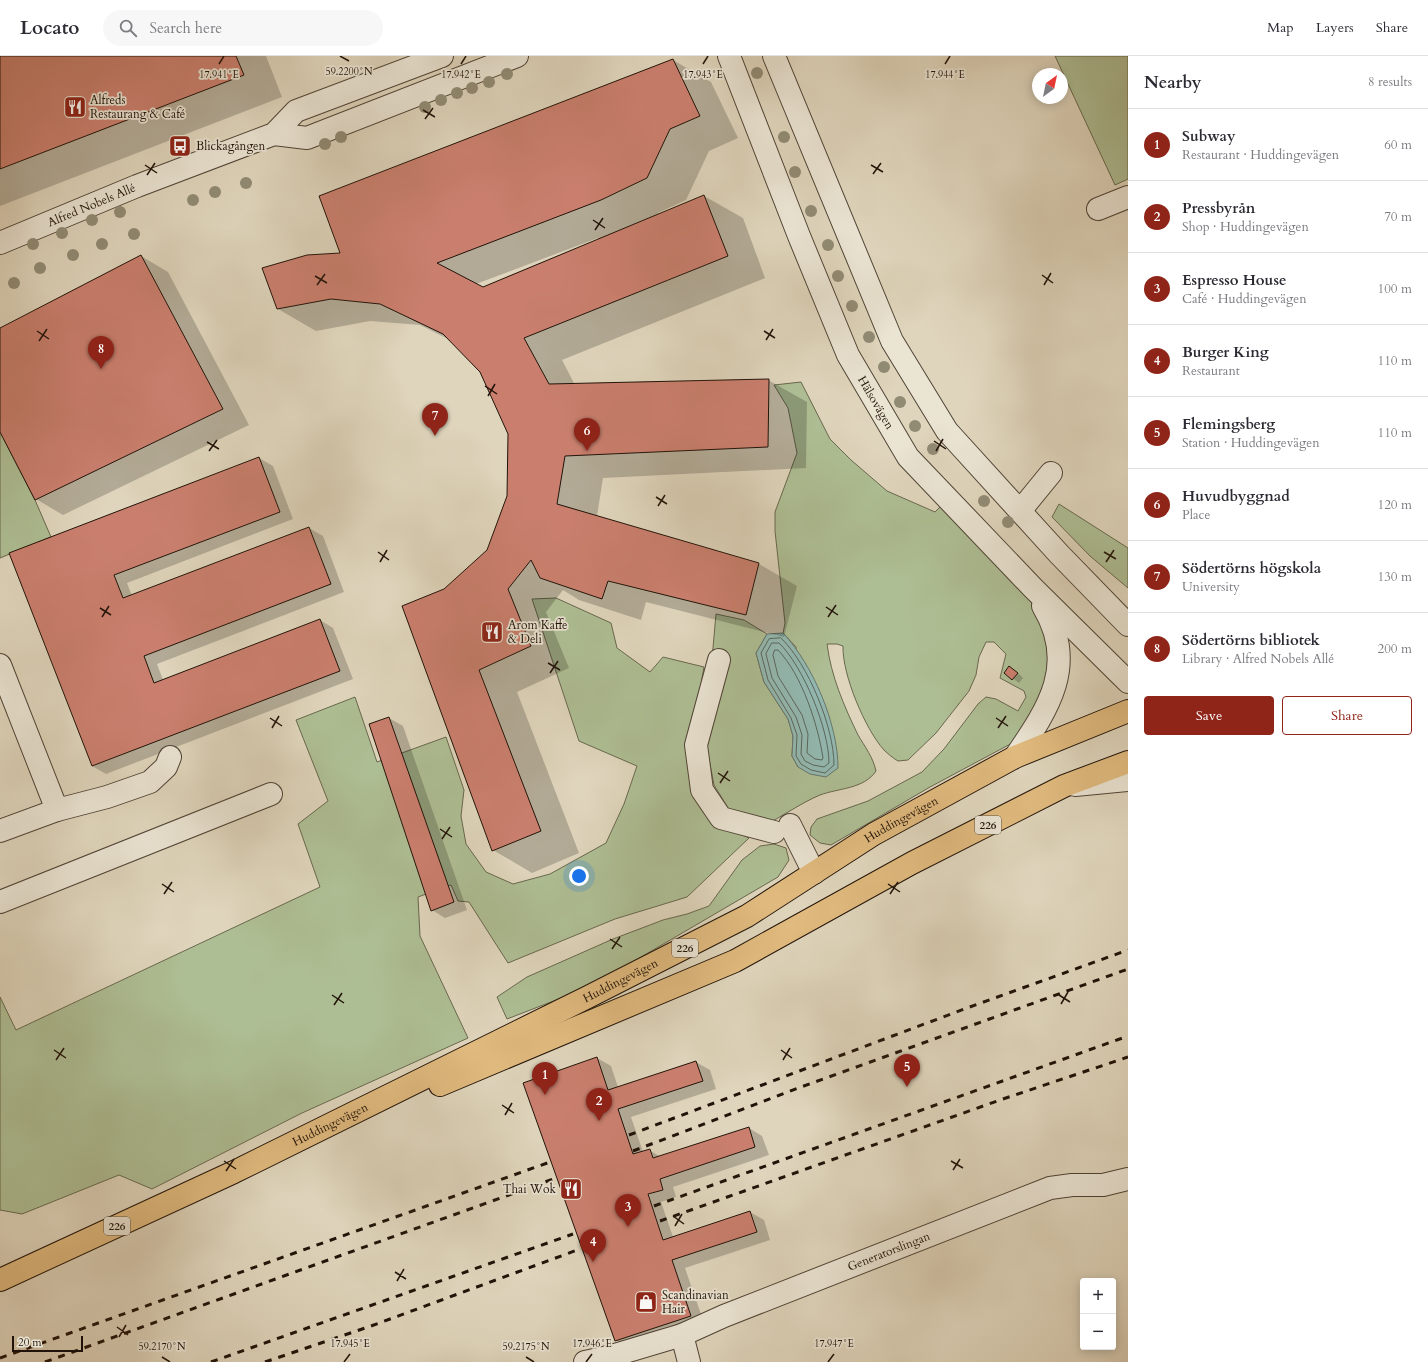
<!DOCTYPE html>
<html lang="en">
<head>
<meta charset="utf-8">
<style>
	:root { --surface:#fff; --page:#f7f7f7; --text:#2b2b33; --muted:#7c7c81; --line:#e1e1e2; --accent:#8f2418 }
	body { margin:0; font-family:Cardo,serif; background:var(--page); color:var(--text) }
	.controls { position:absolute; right:12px; bottom:12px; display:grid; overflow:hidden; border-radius:4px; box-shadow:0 2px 10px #0003 }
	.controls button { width:36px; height:36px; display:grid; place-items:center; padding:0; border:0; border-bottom:1px solid var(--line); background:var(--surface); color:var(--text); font:20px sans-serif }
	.compass { position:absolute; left:1032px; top:12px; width:36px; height:36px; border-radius:50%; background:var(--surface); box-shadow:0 2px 10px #0003; rotate:33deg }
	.scale { position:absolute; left:12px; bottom:10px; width:71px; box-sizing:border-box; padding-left:4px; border:2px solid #211309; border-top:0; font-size:11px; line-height:14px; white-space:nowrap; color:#211309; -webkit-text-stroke:3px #eae4d3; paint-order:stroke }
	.you { position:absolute; left:579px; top:820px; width:14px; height:14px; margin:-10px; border:3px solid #fff; border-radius:50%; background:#1a73e8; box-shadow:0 0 0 6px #1a73e833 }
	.badge { display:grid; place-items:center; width:26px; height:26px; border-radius:50%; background:var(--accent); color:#fff; font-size:13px; font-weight:700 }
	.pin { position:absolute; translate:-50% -33px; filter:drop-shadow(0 1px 2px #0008) }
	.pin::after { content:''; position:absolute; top:21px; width:14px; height:12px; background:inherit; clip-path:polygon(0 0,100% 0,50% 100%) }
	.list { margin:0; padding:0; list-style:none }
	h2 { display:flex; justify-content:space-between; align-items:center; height:52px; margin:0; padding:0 16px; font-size:17px }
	h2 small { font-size:13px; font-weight:400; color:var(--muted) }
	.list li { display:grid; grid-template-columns:26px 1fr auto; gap:12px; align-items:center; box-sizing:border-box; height:72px; padding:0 16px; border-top:1px solid var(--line) }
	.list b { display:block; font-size:15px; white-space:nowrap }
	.list p { margin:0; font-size:13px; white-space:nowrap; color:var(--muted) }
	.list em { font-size:13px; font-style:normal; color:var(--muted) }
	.actions { display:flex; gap:8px; padding:12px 16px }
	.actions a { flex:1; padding:9px 0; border:1px solid var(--accent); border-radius:4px; text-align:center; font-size:14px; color:var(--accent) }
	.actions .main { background:var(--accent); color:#fff }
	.icon { flex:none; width:22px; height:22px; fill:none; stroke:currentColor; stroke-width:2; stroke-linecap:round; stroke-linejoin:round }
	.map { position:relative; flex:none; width:1128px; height:1306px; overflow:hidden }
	header { display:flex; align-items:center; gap:24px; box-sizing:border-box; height:56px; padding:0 20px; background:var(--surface); border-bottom:1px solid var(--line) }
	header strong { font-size:19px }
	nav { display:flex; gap:22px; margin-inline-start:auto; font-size:14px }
	.search { width:280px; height:36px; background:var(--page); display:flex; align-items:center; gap:10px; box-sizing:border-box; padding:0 14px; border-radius:22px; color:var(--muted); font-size:15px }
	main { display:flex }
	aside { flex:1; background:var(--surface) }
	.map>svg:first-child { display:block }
	.green { fill:#aebe94; stroke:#68684e }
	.water { fill:#93b9b1; stroke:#65776e }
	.shadow { fill:#0003; fill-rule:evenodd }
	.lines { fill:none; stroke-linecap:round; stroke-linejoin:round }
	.shore { stroke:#5a665d; stroke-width:1 }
	.building { fill:#ca7f6e; stroke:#211309 }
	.minor-casing { stroke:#504436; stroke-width:24 }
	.major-casing { stroke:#211309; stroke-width:24 }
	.minor { stroke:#eae4d3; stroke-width:22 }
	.major { stroke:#e0ba7e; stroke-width:22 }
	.rail { stroke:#211309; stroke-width:3; stroke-dasharray:7 7; stroke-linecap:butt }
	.tree { fill:#918b74 }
	.ticks { fill:none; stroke:#211309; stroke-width:1.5 }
	.labels { text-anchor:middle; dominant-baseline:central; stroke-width:3.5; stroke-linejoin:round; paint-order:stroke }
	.shield { fill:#eae4d3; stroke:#5d5246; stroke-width:1 }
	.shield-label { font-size:11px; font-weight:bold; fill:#211309 }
	.poi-label { font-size:12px; fill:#211309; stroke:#eae4d3; text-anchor:start }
	.street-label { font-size:12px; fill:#211309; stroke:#eae4d3 }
	.ticks-label { font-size:10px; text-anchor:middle; fill:#211309; stroke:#eae4d3; stroke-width:3.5; stroke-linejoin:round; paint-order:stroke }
</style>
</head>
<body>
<header>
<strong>Locato</strong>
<div class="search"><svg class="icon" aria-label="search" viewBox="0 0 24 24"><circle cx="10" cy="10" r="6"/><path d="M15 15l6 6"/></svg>Search here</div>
<nav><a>Map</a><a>Layers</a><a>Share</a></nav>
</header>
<main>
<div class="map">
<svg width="1128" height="1306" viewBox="0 0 1128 1306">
	<rect width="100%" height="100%" fill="#dfd5bc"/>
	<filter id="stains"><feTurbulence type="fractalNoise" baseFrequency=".005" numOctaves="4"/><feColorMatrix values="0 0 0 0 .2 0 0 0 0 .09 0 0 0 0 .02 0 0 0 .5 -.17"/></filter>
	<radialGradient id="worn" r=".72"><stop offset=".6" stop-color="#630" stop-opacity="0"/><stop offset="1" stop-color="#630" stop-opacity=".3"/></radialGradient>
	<path class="green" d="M1055,0H1128V123L1115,129Z
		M801,326L830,383L851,404L887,435L935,456L941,450L1032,547L1041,560L1051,583L1049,636L1016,685L930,731L831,789L820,787L810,779L811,771L817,763L868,745L922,716L944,693L978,648L986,641L996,643L1018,655L1026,641L1024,635L1000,622L1006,598L994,586H986L979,601L976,619L969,635L936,677L908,704L898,705C893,702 888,698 884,694C865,673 842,618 843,590L837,588H827C831,620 844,650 858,679C865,691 873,701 876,715C864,733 839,732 820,739C801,747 783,760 765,769L733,760L714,729L705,682L716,558L744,564L767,578L756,597L764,626L788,663L793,680L792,700L798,711L796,591L783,577L785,567L775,475V456L797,397L788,352L774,329Z
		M0,376L35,444L51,481L0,502Z
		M1059,448L1128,492V532L1090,500L1052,461Z
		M556,542L611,567L617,592L650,616L663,601L704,611L692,681L720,768L749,782L687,841L615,863L508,907L469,846L458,845L451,829L418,841L420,880L468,982L302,1057L152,1133L119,1119L22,1158L0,1154V941L16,974L320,831L298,768L328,745L296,664L355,641L377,706L446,681L464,734L461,760L466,788L486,816L513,828L550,818L606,787L624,748L637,710L579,685L532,543Z
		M774,788L786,792L789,804L778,821L636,904L569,939L507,963L497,941L527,921L613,883L663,864L687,858L709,850L742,804L760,790Z"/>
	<path class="water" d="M783,577C813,609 838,668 838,712L826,721L810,718L798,711L792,700L793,680L788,663L764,626L756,597L767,578Z"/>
	<path class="shadow" d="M0,0H266L282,41L0,150Z
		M673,4L711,26L738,82L709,95L686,144L658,157L659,159L704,140L743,162L765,222L562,304L575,329L768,324L807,346L806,412L603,422L597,460L759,508L797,530L784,581L646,546L641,564L579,544L563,534L546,556L569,612L517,636L579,797L532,817L493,794L445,534L488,495L508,440L509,378L480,316L450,284L420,269L370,265L316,275L278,253L341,198ZM598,182V184L483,232L476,228Z
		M141,200L168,216L249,369L63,459L36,443L0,374V273Z
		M259,402L273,410L293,463L127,527L132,540L309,472L323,480L344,536L157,608L163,624L320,564L333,572L353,623L106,718L92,710L10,497Z
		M1016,615L1023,622L1019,627L1005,617Z
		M389,662L403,670L467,854L445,862L432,854Z
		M597,1002L611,1010L618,1031L696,1006L710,1014L716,1033L631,1061L643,1096L649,1094L661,1101L749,1072L762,1080L769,1099L673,1131L676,1141L661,1146L673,1181L750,1156L764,1164L770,1184L685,1212L704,1267L630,1292L616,1284Z"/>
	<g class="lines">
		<path class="shore" d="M781,582C808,608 834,671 834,709L825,717L811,714L801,708L796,700L797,679L791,662L768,624L761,597L769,583Z
			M772,587H779C803,610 829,673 829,707L824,711L813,709L805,705L801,698L802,679L796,661L772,622L766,598Z
			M775,594H778C802,619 818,669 823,702L822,704L815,703L807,697L808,678L802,659L778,620L773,599Z"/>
	</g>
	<path class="building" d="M0,0H236L244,19L0,113Z
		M673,3L700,60L670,73L647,122L601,144L437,207L483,231L704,139L728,200L524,282L549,328L769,323L768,391L565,400L557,448L759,507L746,559L608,525L602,543L540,522L531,504L508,533L531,590L479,614L541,775L492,795L402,550L444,533L487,494L507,440L508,378L480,316L443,278L380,248L331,243L277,253L262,212L307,199L340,197L319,140Z
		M141,199L223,353L35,444L0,376V272Z
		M259,401L280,456L114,519L123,542L309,471L331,528L144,600L154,627L320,563L340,615L92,710L9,497Z
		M1009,610L1018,617L1012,624L1004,617Z
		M389,661L454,846L431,855L369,668Z
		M597,1001L608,1034L696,1005L703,1025L618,1053L633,1098L650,1093L653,1102L749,1071L755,1091L660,1123L663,1134L648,1138L663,1184L750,1155L757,1176L672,1204L691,1260L615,1285L523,1027Z"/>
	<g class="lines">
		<g class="minor-casing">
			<g id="minor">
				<path id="s1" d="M729,0L799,180L848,299L908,401L1033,532L1128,626"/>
				<path d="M774,0L892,285L947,375L1059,498L1128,569"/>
				<path d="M274,78L307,82L517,0"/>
				<path d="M1098,153L1128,141"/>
				<path id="s2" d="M0,187L137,130L274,78L296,55L442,0"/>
				<path d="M1020,455L1051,417"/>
				<path d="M719,604L696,689L702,734L721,762L774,776"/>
				<path d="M0,609L57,754L107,741L150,726L166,711L170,701"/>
				<path d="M1015,701C1049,652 1078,608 1043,550"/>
				<path d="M1075,729L1128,724"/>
				<path d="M790,769L814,817"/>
				<path d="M0,775L57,754"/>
				<path d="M0,846L271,738"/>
				<path d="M585,1306L608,1301L682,1279"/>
				<path id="s3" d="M689,1306L682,1279L724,1260L1050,1132L1072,1129H1103L1128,1123"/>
			</g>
		</g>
		<g class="major-casing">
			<g id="major">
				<path d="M440,1029L735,905L912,807L1064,730L1128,706"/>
				<path id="s4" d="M0,1224L234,1116L588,941L747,860L874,778L1015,701L1128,655"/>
			</g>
		</g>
		<use href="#minor" class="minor"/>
		<use href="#major" class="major"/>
		<path class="rail" d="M629,1079L967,952L1128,894
			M633,1095L801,1031L1128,913
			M654,1150L1128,980
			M660,1165L1000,1044L1128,1001
			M0,1302L550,1106
			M45,1306L556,1122
			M211,1306L573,1178
			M265,1306L371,1270L580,1193"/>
	</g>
	<g class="tree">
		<circle cx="757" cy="17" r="6"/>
		<circle cx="507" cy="18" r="6"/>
		<circle cx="489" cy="26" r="6"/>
		<circle cx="472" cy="32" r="6"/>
		<circle cx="457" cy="37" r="6"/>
		<circle cx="441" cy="44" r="6"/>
		<circle cx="425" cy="51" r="6"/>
		<circle cx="341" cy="81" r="6"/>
		<circle cx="784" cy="81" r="6"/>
		<circle cx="325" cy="88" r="6"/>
		<circle cx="795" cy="116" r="6"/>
		<circle cx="246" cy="127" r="6"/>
		<circle cx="215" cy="136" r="6"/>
		<circle cx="193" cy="144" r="6"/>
		<circle cx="811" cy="155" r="6"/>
		<circle cx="120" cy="156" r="6"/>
		<circle cx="92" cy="164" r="6"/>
		<circle cx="62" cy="177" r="6"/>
		<circle cx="134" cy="178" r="6"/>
		<circle cx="33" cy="188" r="6"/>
		<circle cx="102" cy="188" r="6"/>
		<circle cx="828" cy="189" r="6"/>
		<circle cx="73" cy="199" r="6"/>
		<circle cx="40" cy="212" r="6"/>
		<circle cx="838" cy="220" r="6"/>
		<circle cx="14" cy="227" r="6"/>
		<circle cx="852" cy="250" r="6"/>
		<circle cx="869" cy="281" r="6"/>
		<circle cx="884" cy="311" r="6"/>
		<circle cx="900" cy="346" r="6"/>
		<circle cx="915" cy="370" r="6"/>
		<circle cx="933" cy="393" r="6"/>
		<circle cx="984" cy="445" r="6"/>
		<circle cx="1008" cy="466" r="6"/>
	</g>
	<path class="ticks" d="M340,0L349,5M219,8L224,0M461,8L466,0M703,8L708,0M945,8L950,0M423,54L435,61M425,63L433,52M145,109L157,117M871,109L883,116M873,118L881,107M147,119L155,107M593,164L605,172M595,174L603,162M1042,219L1053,227M315,220L327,227M317,229L325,218M1044,229L1051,217M37,275L49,283M764,275L775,282M766,284L773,273M39,285L47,273M485,330L497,338M488,340L495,328M934,385L946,393M207,386L219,393M209,395L217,384M936,395L943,383M656,441L667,448M658,450L665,439M378,496L389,504M1104,496L1116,503M380,506L387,494M1106,506L1114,494M826,551L838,559M100,552L111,559M102,561L109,550M828,561L836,549M548,607L560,614M550,617L558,605M270,662L282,670M996,662L1008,670M272,672L279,660M998,672L1006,660M718,717L730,725M720,727L728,715M440,773L452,781M442,783L450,771M162,828L174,836M888,828L900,836M164,838L172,826M890,838L898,826M610,883L622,891M612,893L620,881M332,939L344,947M1059,939L1070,946M1061,948L1068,936M334,949L342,937M54,994L66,1002M781,994L792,1002M56,1004L64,992M783,1004L790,992M502,1049L514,1057M505,1059L512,1047M224,1105L236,1113M951,1105L963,1112M953,1114L960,1103M226,1115L234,1103M673,1160L684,1168M675,1170L682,1158M395,1216L406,1223M397,1225L404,1213M117,1271L128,1279M119,1281L126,1269M162,1301L170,1306M526,1301L534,1306M344,1306L350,1298M586,1306L592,1298M828,1306L834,1298"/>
	<defs>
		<g id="restaurant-square" transform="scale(1.15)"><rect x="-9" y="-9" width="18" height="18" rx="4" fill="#8f2418" stroke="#eae4d3"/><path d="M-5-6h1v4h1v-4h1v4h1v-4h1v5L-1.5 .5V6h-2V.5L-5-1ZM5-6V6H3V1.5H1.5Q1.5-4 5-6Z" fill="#fff"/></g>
		<g id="bus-square" transform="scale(1.15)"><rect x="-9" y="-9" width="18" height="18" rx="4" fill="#8f2418" stroke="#eae4d3"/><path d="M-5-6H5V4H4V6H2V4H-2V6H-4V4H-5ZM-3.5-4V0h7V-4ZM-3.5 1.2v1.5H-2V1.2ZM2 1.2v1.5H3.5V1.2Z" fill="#fff"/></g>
		<g id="shop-square" transform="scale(1.15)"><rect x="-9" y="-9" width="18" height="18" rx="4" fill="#8f2418" stroke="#eae4d3"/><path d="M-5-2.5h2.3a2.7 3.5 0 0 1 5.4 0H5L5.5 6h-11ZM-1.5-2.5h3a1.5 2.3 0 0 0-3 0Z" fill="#fff"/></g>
	</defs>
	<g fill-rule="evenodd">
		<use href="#restaurant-square" x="75" y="51"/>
		<use href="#bus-square" x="180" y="90"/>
		<use href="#restaurant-square" x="492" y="576"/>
		<use href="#restaurant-square" x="571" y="1133"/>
		<use href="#shop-square" x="646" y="1246"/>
	</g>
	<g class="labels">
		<g class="shield">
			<rect x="975" y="760" width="26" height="18" rx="3"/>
			<rect x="672" y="883" width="26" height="18" rx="3"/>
			<rect x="104" y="1161" width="26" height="18" rx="3"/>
		</g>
		<g class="shield-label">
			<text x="988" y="769">226</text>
			<text x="685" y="892">226</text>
			<text x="117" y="1170">226</text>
		</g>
		<g class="poi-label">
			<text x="90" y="44">Alfreds<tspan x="90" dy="14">Restaurang &amp; Café</tspan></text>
			<text x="196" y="90">Blickagången</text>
			<text x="508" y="569">Arom Kaffe<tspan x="508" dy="14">&amp; Deli</tspan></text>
			<text x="556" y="1133" text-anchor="end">Thai Wok</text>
			<text x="662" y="1239">Scandinavian<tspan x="662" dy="14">Hair</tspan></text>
		</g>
		<g class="street-label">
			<text stroke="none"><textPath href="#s2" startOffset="99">Alfred Nobels Allé</textPath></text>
			<text stroke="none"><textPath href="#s1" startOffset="377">Hälsovägen</textPath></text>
			<text stroke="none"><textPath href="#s4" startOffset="1013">Huddingevägen</textPath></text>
			<text stroke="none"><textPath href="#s4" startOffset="689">Huddingevägen</textPath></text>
			<text stroke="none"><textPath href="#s4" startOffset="365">Huddingevägen</textPath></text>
			<text stroke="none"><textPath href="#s3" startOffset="251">Generatorslingan</textPath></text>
		</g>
	</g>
	<g class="ticks-label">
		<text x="349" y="19">59.2200°N</text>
		<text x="945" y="22">17.944°E</text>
		<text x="219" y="22">17.941°E</text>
		<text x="461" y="22">17.942°E</text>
		<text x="703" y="22">17.943°E</text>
		<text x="350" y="1291">17.945°E</text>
		<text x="592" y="1291">17.946°E</text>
		<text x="834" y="1291">17.947°E</text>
		<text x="162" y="1294">59.2170°N</text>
		<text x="526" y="1294">59.2175°N</text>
	</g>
	<rect width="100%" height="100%" filter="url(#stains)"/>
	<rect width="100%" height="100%" fill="url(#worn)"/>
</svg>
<div class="controls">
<button>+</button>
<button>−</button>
</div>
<svg class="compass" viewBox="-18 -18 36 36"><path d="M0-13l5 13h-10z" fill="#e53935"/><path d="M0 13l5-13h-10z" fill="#7c7c81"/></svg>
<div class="scale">20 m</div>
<div class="you"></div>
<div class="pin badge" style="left:545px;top:1039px">1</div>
<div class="pin badge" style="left:599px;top:1065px">2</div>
<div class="pin badge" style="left:628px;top:1171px">3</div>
<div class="pin badge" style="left:593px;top:1206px">4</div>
<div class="pin badge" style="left:907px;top:1031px">5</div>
<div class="pin badge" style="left:587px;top:395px">6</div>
<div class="pin badge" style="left:435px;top:380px">7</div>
<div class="pin badge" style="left:101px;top:313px">8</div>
</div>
<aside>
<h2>Nearby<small>8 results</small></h2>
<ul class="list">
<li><span class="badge">1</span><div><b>Subway</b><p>Restaurant · Huddingevägen</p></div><em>60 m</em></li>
<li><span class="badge">2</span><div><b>Pressbyrån</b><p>Shop · Huddingevägen</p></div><em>70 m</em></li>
<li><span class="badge">3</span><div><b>Espresso House</b><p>Café · Huddingevägen</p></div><em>100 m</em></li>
<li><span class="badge">4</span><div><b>Burger King</b><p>Restaurant</p></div><em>110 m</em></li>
<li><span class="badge">5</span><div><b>Flemingsberg</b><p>Station · Huddingevägen</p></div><em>110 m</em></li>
<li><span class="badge">6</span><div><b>Huvudbyggnad</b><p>Place</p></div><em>120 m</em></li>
<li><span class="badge">7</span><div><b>Södertörns högskola</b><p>University</p></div><em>130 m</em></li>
<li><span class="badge">8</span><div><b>Södertörns bibliotek</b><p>Library · Alfred Nobels Allé</p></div><em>200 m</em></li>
</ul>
<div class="actions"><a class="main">Save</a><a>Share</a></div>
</aside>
</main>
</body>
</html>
